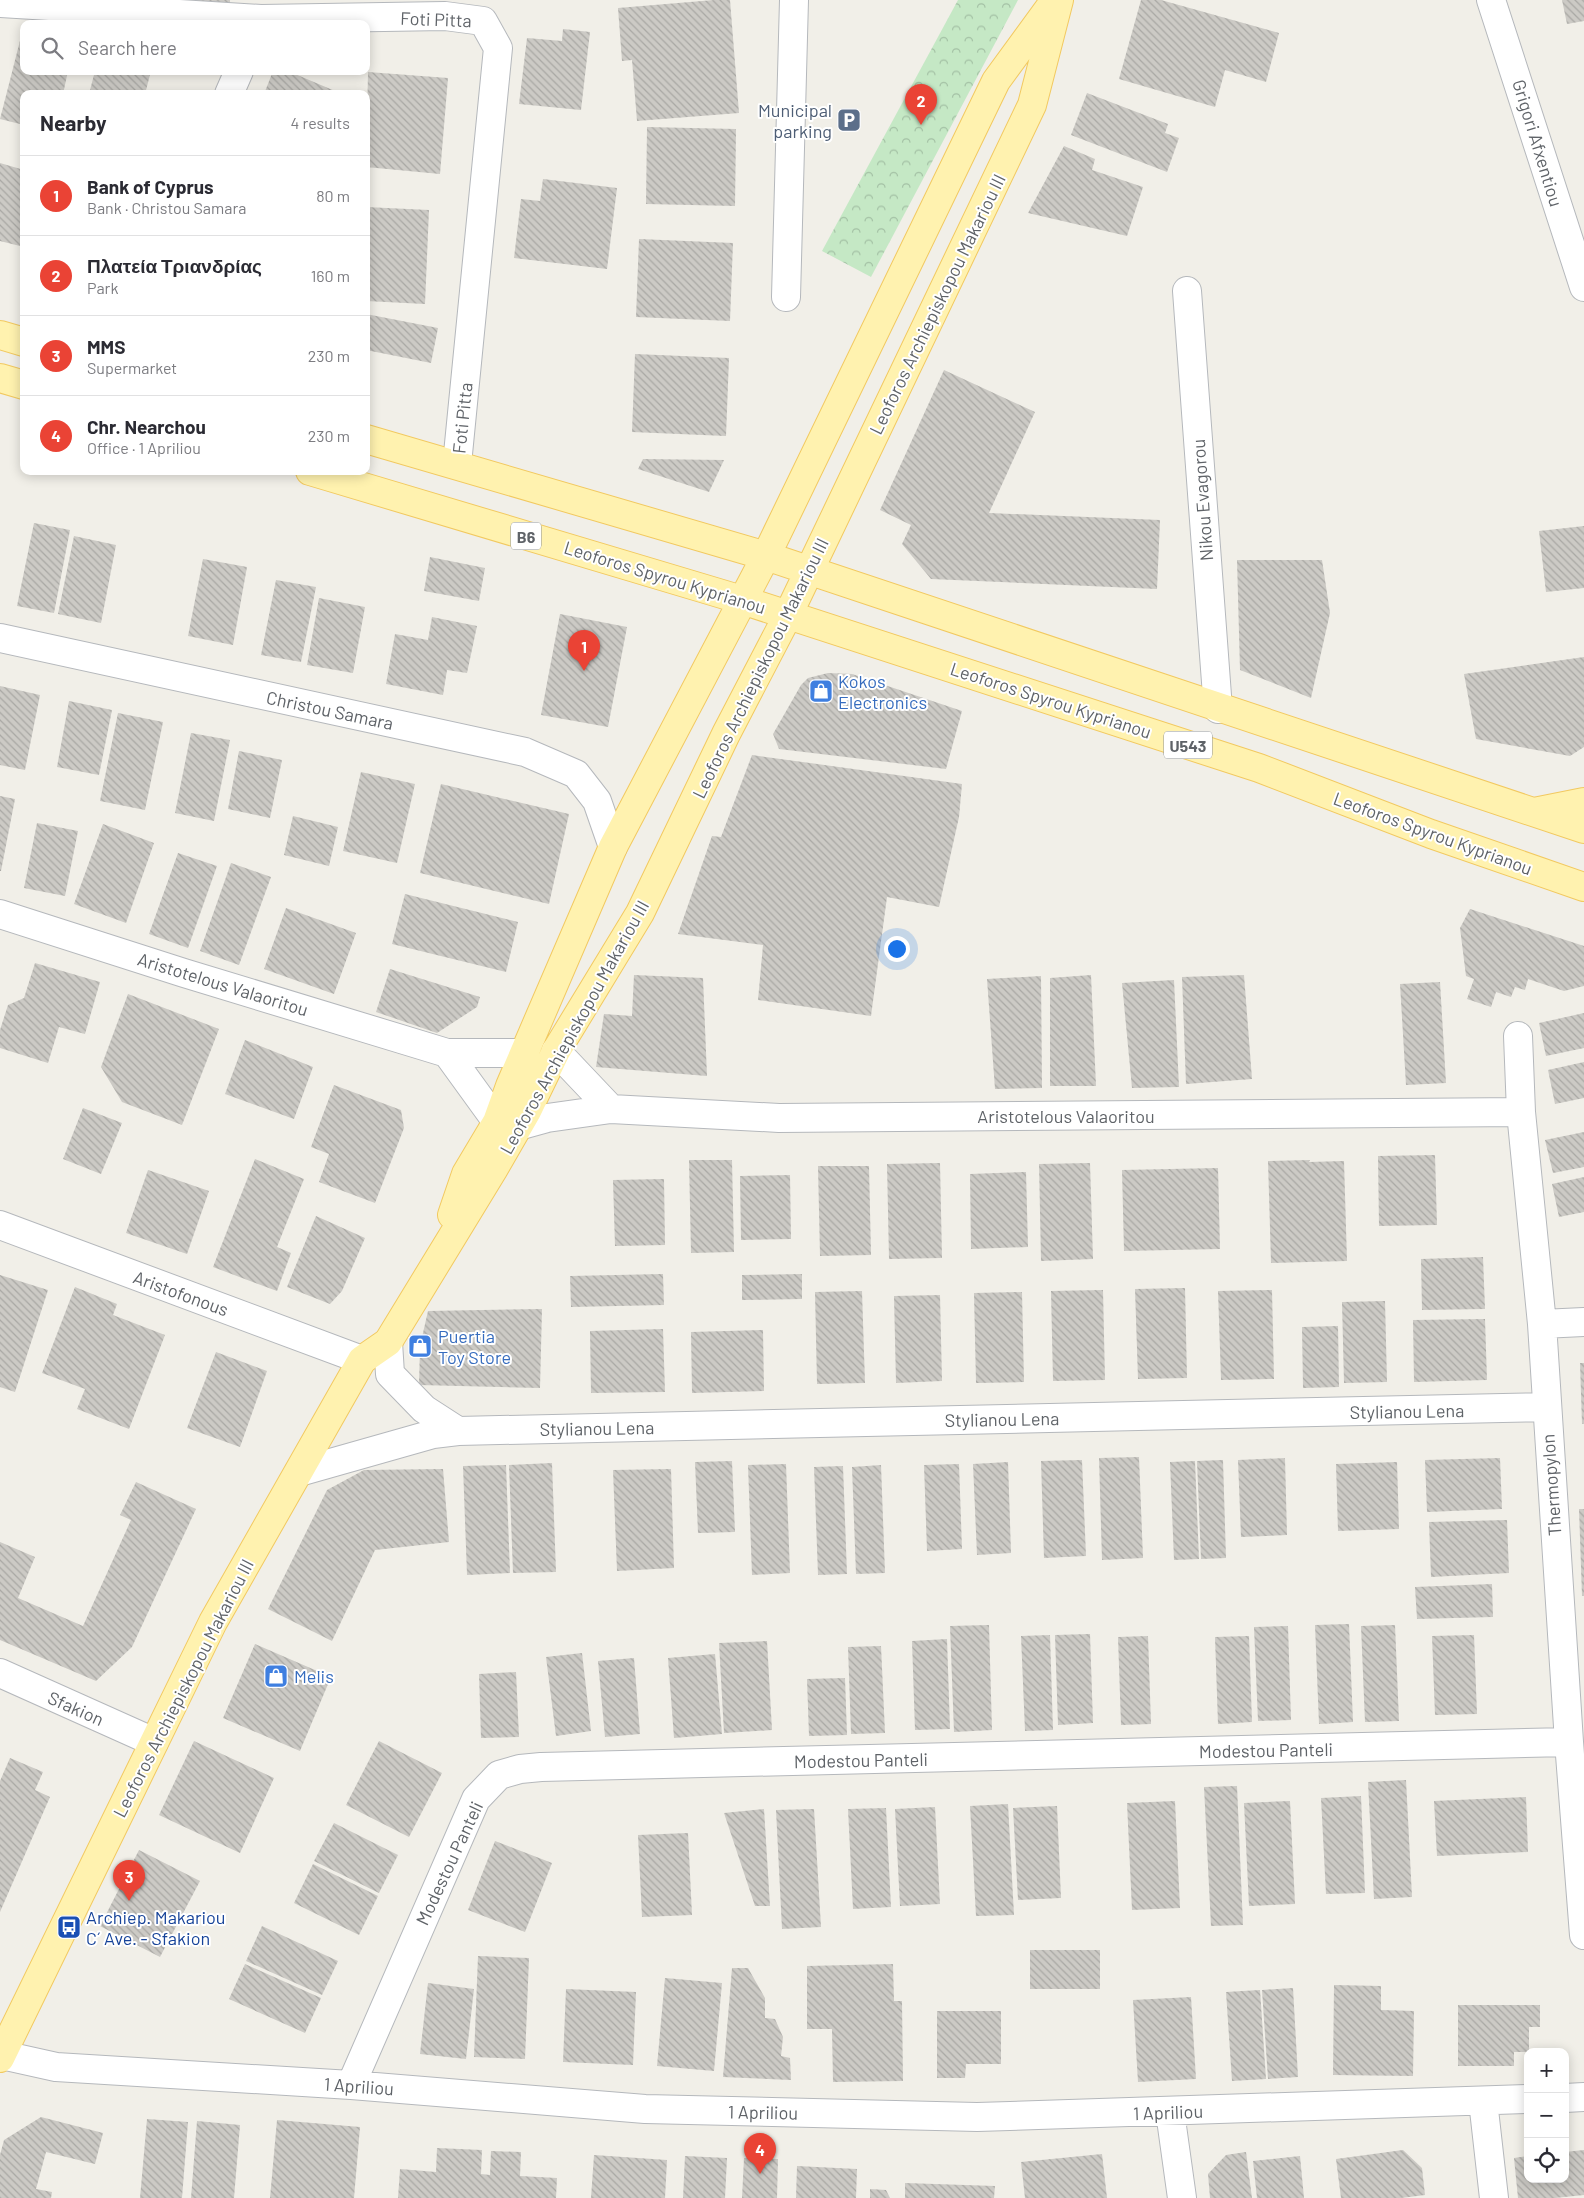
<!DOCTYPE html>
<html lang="en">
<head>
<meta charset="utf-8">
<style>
	:root { --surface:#fff; --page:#f2f2f3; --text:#2b2b33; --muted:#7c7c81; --line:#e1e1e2; --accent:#ea4335 }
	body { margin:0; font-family:Barlow,sans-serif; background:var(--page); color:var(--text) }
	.controls { position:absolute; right:15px; bottom:15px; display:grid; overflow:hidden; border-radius:10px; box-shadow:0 2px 12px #0003 }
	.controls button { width:45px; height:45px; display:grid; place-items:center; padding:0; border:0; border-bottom:1px solid var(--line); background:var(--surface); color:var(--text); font:25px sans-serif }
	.you { position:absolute; left:896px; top:948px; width:18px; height:18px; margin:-12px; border:4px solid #fff; border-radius:50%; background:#1a73e8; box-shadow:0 0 0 8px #1a73e833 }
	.badge { display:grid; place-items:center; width:32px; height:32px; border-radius:50%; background:var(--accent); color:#fff; font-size:16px; font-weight:700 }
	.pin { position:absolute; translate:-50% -41px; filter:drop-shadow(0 1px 2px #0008) }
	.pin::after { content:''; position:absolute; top:26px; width:18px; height:15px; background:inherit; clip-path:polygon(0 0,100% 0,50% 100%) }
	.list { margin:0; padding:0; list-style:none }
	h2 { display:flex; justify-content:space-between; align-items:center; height:65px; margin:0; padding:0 20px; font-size:21px }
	h2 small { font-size:16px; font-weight:400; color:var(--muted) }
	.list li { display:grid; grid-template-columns:32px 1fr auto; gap:15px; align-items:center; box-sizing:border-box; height:80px; padding:0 20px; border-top:1px solid var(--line) }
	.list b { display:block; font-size:19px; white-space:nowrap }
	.list p { margin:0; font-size:16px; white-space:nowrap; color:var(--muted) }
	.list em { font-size:16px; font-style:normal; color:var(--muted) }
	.icon { flex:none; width:28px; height:28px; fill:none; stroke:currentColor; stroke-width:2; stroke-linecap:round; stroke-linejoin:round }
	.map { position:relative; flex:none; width:1584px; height:2198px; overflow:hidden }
	.search { position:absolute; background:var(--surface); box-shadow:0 2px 12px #0003; left:20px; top:20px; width:350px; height:55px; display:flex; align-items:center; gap:12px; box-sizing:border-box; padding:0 18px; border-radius:10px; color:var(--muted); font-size:19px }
	.panel { position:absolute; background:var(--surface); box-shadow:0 2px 12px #0003; left:20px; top:90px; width:350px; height:385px; border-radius:10px }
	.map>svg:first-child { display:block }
	.park { fill:url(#park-crowns) }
	.building { fill:url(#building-back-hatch) }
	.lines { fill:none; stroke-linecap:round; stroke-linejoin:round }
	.minor-casing { stroke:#b5b8bc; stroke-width:30 }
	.major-casing { stroke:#f2c960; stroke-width:30 }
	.minor { stroke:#fff; stroke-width:28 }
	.major { stroke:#fff2af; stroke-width:28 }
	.labels { text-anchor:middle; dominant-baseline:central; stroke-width:4; stroke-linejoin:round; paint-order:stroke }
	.shield { fill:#fff; stroke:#8f9295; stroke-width:1 }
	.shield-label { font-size:16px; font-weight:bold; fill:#5f6368 }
	.street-label { font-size:18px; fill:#5f6368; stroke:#fff }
	.service-label { font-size:18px; fill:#4e5e75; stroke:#fff; text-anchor:end }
	.shop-label { font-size:18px; fill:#366cbe; stroke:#fff; text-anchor:start }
	.transit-label { font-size:18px; fill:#164399; stroke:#fff; text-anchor:start }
</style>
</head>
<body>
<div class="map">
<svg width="1584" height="2198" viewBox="0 0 1584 2198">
	<defs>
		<pattern id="park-crowns" width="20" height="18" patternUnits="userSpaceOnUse" patternTransform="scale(1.25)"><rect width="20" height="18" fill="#c5e8c5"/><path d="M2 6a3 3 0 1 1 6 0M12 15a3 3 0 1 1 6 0" fill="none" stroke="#a3c0a4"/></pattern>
		<pattern id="building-back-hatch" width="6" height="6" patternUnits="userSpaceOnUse" patternTransform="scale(1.25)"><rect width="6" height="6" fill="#cccac5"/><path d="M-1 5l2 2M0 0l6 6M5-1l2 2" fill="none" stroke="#a9a8a4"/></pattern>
	</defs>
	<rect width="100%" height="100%" fill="#f1efe8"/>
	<path class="park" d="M958,0H1018L871,277L822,251Z"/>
	<path class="building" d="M167,0H230V6Z
		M714,0H730L739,113L637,121L632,60L622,61L618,8Z
		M1141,0H1161L1279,33L1266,82L1225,70L1215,107L1119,79Z
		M1562,0H1584V21L1567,24Z
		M23,29L24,71H68L63,94H24V125L0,119Z
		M563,29L590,32L581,110L519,104L527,38L562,41Z
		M95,71H151L145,94H89Z
		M273,71H288L342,94H264Z
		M368,72L448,78L440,174L366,167Z
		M1087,93L1168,124L1165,133L1179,138L1167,172L1071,135Z
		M647,127L736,129L735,206L646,204Z
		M1064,146L1095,159L1092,170L1143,187L1127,236L1028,213Z
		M0,163L24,170V247L0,241Z
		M543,179L617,188L607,269L514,258L521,199L540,201Z
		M366,207L429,210L425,304L366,301Z
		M639,239L733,243L730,321L636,317Z
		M366,314L438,328L431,363L366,350Z
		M635,354L729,358L726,436L632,432Z
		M944,370L1035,412L989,513L1160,520L1157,589L931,579L902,544L911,525L880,510Z
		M643,459L724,460L709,492L638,469Z
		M34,523L70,530L54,613L17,606Z
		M1584,526V588L1546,592L1539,531Z
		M74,536L116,545L101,623L58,614Z
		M430,557L485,568L479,601L424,591Z
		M203,559L247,567L233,645L188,636Z
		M1237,560H1322L1330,613L1311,698L1240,670Z
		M276,580L316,587L301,662L261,655Z
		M319,598L365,607L353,673L307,665Z
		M560,614L627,627L608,727L541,715Z
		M432,617L477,626L467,673L447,670L443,695L386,684L395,634L428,640Z
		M1584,657V747L1570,756L1476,739L1464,674Z
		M828,673L852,674L962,711L946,769L779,749L773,734L801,685L808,678Z
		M0,686L40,695L25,770L0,765Z
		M69,701L112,710L99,775L57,767Z
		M118,713L163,722L145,810L100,801Z
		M191,733L230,740L214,821L175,813Z
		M239,751L282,760L270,818L228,809Z
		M752,755L962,784L959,817L939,907L887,897L871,1016L758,1000L763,945L678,934L712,836L721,837Z
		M361,772L415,784L397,863L343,851Z
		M441,784L569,814L549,904L420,873Z
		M0,796L15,799L1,871H0Z
		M293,816L338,827L329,866L284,855Z
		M37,823L78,831L65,896L24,888Z
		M103,824L154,843L126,923L74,904Z
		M178,853L217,866L188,948L149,934Z
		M231,863L271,877L239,965L200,951Z
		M405,894L518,922L506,972L392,944Z
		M286,908L356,933L334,994L264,969Z
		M1470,909L1584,946V986L1564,991L1528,979L1525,990L1515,987L1511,997L1496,992L1491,1007L1467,999L1474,979L1466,976L1460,928Z
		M35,963L100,982L85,1034L59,1027L48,1063L0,1048V1030L8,1005L24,998Z
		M390,969L480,997L477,1007L437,1033L376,1012Z
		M634,975L703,978L707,1076L596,1067L604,1014L632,1016Z
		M1091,975L1096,1086H1050V978Z
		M1244,975L1252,1079L1186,1084L1182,977Z
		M1041,976L1042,1088L995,1089L987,979Z
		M1174,980L1179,1087L1132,1088L1122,983Z
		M1440,982L1446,1083L1406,1085L1400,984Z
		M128,994L219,1029L182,1125L122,1102L101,1067Z
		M1584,1013V1048L1546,1056L1539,1023Z
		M245,1040L313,1067L294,1119L225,1094Z
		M1584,1062V1098L1555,1104L1548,1070Z
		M334,1085L401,1110L404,1128L375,1203L319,1182L329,1154L311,1147Z
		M83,1108L122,1123L101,1174L63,1159Z
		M1584,1132V1167L1553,1173L1545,1140Z
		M1435,1155L1437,1225L1379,1226L1378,1156Z
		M255,1159L304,1179L277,1247L291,1253L277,1291L213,1267Z
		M689,1160H732L734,1252L691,1253Z
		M1310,1160L1309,1162L1344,1161L1347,1261L1271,1263L1268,1161Z
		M940,1163L942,1258L889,1259L887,1164Z
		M1090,1163L1093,1259L1041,1261L1039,1164Z
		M818,1166H869L871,1255L820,1256Z
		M1218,1168L1220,1249L1124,1251L1122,1170Z
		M148,1170L209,1191L187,1254L126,1233Z
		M1026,1172L1028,1247L971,1249L970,1174Z
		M790,1175L791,1239L741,1240L740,1176Z
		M1584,1177V1212L1559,1217L1552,1184Z
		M664,1179L665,1245L615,1246L613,1180Z
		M316,1216L365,1238L342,1291L330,1304L287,1287Z
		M1483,1257L1485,1309L1422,1310L1421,1259Z
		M663,1274L664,1305L571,1307L570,1276Z
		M802,1274V1299L742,1300V1275Z
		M0,1275L48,1290L15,1392L0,1387Z
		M75,1287L117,1304L113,1315L165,1335L129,1429L77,1409L85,1389L42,1373Z
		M1185,1288L1187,1378L1138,1379L1135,1289Z
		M1103,1290L1105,1380L1053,1381L1051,1291Z
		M1272,1290L1274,1379L1221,1380L1218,1291Z
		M862,1291L865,1383L817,1384L815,1292Z
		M1022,1292L1024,1382L976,1383L974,1293Z
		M940,1295L942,1381L896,1383L894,1296Z
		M1385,1301L1387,1382L1344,1383L1342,1302Z
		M542,1309L540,1388L419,1385L420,1346L428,1311Z
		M1485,1319L1487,1380L1414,1382L1413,1320Z
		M1338,1326L1339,1387L1303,1388L1302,1327Z
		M663,1329L665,1392L591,1393L590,1331Z
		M763,1330L764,1391L692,1393L691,1332Z
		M216,1352L267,1371L240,1447L187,1428Z
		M1580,1363H1584V1424H1582Z
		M1139,1457L1143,1558L1102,1560L1099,1458Z
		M1285,1458L1287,1535L1241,1537L1238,1460Z
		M1500,1458L1502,1509L1427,1512L1425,1460Z
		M1082,1460L1086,1556L1044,1558L1041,1461Z
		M1223,1460L1226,1558L1201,1559L1197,1461Z
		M732,1461L735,1532L698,1533L695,1462Z
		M1195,1461L1199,1559L1174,1560L1170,1462Z
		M1008,1462L1011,1553L977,1555L973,1464Z
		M1397,1462L1399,1529L1338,1531L1336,1464Z
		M552,1463L556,1572L513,1573L509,1465Z
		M786,1464L790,1573L752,1575L748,1465Z
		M959,1464L962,1549L927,1551L924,1465Z
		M506,1465L510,1573L467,1575L463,1466Z
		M881,1465L885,1573L856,1574L852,1467Z
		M843,1466L847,1574L818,1575L814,1467Z
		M443,1469L449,1542L375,1550L332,1641L268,1609L327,1490L364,1470Z
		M671,1469L674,1568L617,1571L613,1470Z
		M136,1482L196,1509L132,1647L96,1681L0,1640V1542L35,1557L18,1598L83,1626L131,1520L120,1515Z
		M1579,1509H1584V1596H1582Z
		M1507,1520L1509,1573L1431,1577L1429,1522Z
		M1492,1584L1493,1617L1417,1619L1415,1587Z
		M1349,1624L1353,1722L1319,1724L1315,1625Z
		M989,1625L992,1730L954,1732L950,1626Z
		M1395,1625L1399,1721L1365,1722L1361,1626Z
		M1288,1626L1291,1720L1258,1721L1254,1627Z
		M1090,1634L1093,1723L1058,1725L1055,1635Z
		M1050,1635L1053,1730L1025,1731L1021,1636Z
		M1474,1635L1477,1714L1435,1715L1432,1636Z
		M1148,1636L1151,1724L1121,1725L1118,1637Z
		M1249,1636L1252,1722L1218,1724L1215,1637Z
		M947,1639L950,1729L915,1730L912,1641Z
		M767,1641L772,1730L724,1733L719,1643Z
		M255,1644L331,1677L300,1751L223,1718Z
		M881,1646L885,1733L851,1734L848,1647Z
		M582,1653L591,1731L556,1736L546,1657Z
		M715,1654L722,1734L674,1738L668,1658Z
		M634,1658L640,1734L605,1737L598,1661Z
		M516,1672L519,1737L481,1738L479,1674Z
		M845,1678L847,1735L809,1736L807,1679Z
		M194,1741L274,1778L240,1853L159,1815Z
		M379,1741L442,1773L409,1837L346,1805Z
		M10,1758L43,1772L35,1790L50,1797L0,1912V1781Z
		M1406,1780L1412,1897L1374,1899L1368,1782Z
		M1237,1786L1243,1925L1211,1926L1204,1787Z
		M1361,1796L1365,1893L1326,1894L1321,1798Z
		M1526,1797L1528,1852L1437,1856L1434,1801Z
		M1175,1801L1180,1908L1132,1910L1127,1803Z
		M1290,1801L1295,1904L1249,1906L1244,1803Z
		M1008,1804L1014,1915L976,1916L970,1806Z
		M1057,1806L1061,1898L1018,1900L1013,1808Z
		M935,1807L940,1904L900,1906L895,1809Z
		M886,1808L891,1907L853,1909L848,1809Z
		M764,1809L770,1906H755L724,1813Z
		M814,1809L821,1927L782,1929L776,1810Z
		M334,1823L398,1855L379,1893L314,1861Z
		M688,1833L692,1915L642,1917L638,1835Z
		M495,1841L552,1863L525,1932L468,1910Z
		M139,1850L200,1881L160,1957L100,1926Z
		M313,1864L378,1896L359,1935L294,1903Z
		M262,1926L338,1961L322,1995L246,1961Z
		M1030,1950H1100V1989H1030Z
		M478,1956L529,1958L525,2059L474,2057Z
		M245,1964L321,1998L305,2033L229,1999Z
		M893,1964L894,2001H902L903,2081L833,2082L832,2029H807V1966Z
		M732,1968H748L765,1998V2018L775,2019L783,2037L781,2056L790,2058L791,2080L723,2077Z
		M665,1978L722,1983L714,2071L657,2066Z
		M428,1983L474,1989L466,2059L420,2054Z
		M1334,1985L1381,1986V2010L1414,2011L1413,2076L1333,2075Z
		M1293,1988L1298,2077L1268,2079L1262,1990Z
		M566,1989L636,1992L633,2065L563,2062Z
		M1260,1990L1266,2079L1232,2081L1226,1992Z
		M1191,1997L1196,2079L1138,2082L1133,2000Z
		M1458,2005H1540V2027H1529V2052H1514V2066H1458Z
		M937,2011H1001V2064H966L965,2078H937Z
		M41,2117L103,2133L95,2164L46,2152L36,2189L52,2192L51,2198H0V2155L4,2140Z
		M147,2119L188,2122L182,2198H140Z
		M277,2120L360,2127L354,2198H270Z
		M197,2121L240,2125L234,2198H191Z
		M437,2148L482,2150L481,2174L490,2175L491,2151L521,2152L520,2176L557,2178L556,2198H398L400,2169L436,2172Z
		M1403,2150L1422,2168L1425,2195L1401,2198H1341L1336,2159Z
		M1584,2150V2195L1555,2198H1518L1514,2158L1528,2156V2179H1565V2152Z
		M1246,2152L1252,2198H1210L1208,2174L1226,2155Z
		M1102,2154L1107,2198H1025L1021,2162Z
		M594,2155L667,2160L665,2198H591Z
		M685,2156L727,2158L725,2198H683Z
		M1300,2156L1304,2198H1257L1253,2161Z
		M744,2158L778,2159L777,2198H742Z
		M797,2166L857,2169L856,2198H796Z
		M905,2183L995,2186L994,2198H905Z
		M870,2189L886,2190L890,2198H870Z"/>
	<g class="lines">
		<g class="minor-casing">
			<path id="minor" d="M1491,0L1584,287
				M0,3L261,19L445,16L483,21L498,48L457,464
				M229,94L239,71
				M1187,291L1218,709
				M786,297L794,0
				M0,638L525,752L576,774L597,801L613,847
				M0,914L184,973L447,1053H525
				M1518,1036L1521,1112L1542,1324L1569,1742L1584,1935
				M556,1051L611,1109
				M447,1053L497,1122
				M518,1126L547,1118L611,1109L779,1118L1521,1112
				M0,1225L362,1360
				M1542,1324L1584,1322
				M388,1342L390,1374L424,1409L458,1431
				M299,1472L433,1434L458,1431L1546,1407
				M0,1673L154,1742
				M2,2055L56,2067L351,2085L645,2109L977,2117L1528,2099
				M351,2085L476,1799L499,1775L520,1769L541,1767L1569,1742
				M1565,2098L1584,2097
				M1483,2101L1494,2198
				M1170,2112L1182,2198"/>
		</g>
		<g class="major-casing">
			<path id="major" d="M0,335L24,342
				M0,378L24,385
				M366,439L766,556L1584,829
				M310,471L742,600L1259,768L1431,834L1584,887
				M1534,812L1584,802
				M452,1215L466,1174L497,1122L510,1086L613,847L766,556L996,81L1053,3
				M0,2058L213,1622L362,1360L388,1342L493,1170L527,1111L556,1051L640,913L726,734L788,615L1032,105L1059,0"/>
		</g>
		<use href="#minor" class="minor"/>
		<use href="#major" class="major"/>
	</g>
	<defs>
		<g id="parking-square" transform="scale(1.25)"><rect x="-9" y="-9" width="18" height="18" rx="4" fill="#5c6f8a" stroke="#fff"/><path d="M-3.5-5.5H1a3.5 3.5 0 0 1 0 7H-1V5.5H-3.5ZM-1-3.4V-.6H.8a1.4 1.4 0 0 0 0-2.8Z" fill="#fff"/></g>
		<g id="shop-square" transform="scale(1.25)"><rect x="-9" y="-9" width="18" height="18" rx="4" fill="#3f7fe0" stroke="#fff"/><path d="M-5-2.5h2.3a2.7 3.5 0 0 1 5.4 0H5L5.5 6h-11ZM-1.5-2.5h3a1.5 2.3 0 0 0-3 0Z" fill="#fff"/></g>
		<g id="bus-square" transform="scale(1.25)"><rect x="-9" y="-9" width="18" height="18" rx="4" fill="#1a4fb4" stroke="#fff"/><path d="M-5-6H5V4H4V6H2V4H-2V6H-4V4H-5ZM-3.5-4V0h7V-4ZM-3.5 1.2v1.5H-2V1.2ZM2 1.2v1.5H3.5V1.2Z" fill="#fff"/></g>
	</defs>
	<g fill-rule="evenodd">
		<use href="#parking-square" x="849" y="120"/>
		<use href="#shop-square" x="821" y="691"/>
		<use href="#shop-square" x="420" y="1346"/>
		<use href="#shop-square" x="276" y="1676"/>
		<use href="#bus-square" x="69" y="1927"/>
	</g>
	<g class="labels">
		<g class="shield">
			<rect x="511" y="522.5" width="30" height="27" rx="4"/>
			<rect x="1164" y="731.5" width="48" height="27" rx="4"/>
		</g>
		<g class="shield-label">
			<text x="526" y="536">B6</text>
			<text x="1188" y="745">U543</text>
		</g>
		<g class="street-label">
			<text transform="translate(436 19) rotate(2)">Foti Pitta</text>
			<text transform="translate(1538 143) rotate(73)">Grigori Afxentiou</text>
			<text transform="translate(937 304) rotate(-64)">Leoforos Archiepiskopou Makariou III</text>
			<text transform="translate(462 418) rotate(-84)">Foti Pitta</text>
			<text transform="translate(1202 500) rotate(-94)">Nikou Evagorou</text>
			<text transform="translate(665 577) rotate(17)">Leoforos Spyrou Kyprianou</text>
			<text transform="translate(760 668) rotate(-64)">Leoforos Archiepiskopou Makariou III</text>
			<text transform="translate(1051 700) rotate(18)">Leoforos Spyrou Kyprianou</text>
			<text transform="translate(330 710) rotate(12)">Christou Samara</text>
			<text transform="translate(1433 833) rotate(20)">Leoforos Spyrou Kyprianou</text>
			<text transform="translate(223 984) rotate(17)">Aristotelous Valaoritou</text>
			<text transform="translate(574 1027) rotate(-61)">Leoforos Archiepiskopou Makariou III</text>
			<text x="1066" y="1116">Aristotelous Valaoritou</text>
			<text transform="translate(181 1293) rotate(20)">Aristofonous</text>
			<text transform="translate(1407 1411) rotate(-1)">Stylianou Lena</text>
			<text transform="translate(1002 1419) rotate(-1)">Stylianou Lena</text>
			<text transform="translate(597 1428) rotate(-1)">Stylianou Lena</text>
			<text transform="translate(1551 1485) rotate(-94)">Thermopylon</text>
			<text transform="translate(183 1688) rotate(-63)">Leoforos Archiepiskopou Makariou III</text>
			<text transform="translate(76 1708) rotate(24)">Sfakion</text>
			<text transform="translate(1266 1750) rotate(-1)">Modestou Panteli</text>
			<text transform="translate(861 1760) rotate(-1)">Modestou Panteli</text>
			<text transform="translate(449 1863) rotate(-65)">Modestou Panteli</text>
			<text transform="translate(359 2086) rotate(4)">1 Apriliou</text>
			<text transform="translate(763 2112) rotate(1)">1 Apriliou</text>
			<text transform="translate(1168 2112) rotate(-2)">1 Apriliou</text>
		</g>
		<g class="service-label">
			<text x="832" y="110">Municipal<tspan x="832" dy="21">parking</tspan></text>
		</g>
		<g class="shop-label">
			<text x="838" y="681">Kokos<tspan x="838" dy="21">Electronics</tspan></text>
			<text x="438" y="1336">Puertia<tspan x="438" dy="21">Toy Store</tspan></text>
			<text x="294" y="1676">Melis</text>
		</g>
		<g class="transit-label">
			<text x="86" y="1917">Archiep. Makariou<tspan x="86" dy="21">C´ Ave. - Sfakion</tspan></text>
		</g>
	</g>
</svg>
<div class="controls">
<button>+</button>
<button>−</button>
<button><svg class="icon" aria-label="locate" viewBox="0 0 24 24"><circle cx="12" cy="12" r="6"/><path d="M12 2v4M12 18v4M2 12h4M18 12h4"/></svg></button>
</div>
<div class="you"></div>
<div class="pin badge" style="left:584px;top:671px">1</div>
<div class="pin badge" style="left:921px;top:125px">2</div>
<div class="pin badge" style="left:129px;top:1901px">3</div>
<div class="pin badge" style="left:760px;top:2174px">4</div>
<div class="search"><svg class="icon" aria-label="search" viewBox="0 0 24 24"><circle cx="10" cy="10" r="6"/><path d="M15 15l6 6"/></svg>Search here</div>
<section class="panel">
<h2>Nearby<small>4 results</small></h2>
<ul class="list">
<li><span class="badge">1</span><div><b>Bank of Cyprus</b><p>Bank · Christou Samara</p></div><em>80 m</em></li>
<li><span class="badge">2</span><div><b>Πλατεία Τριανδρίας</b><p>Park</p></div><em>160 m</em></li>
<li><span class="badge">3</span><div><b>MMS</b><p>Supermarket</p></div><em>230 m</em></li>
<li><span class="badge">4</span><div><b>Chr. Nearchou</b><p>Office · 1 Apriliou</p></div><em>230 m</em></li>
</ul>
</section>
</div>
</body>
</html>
